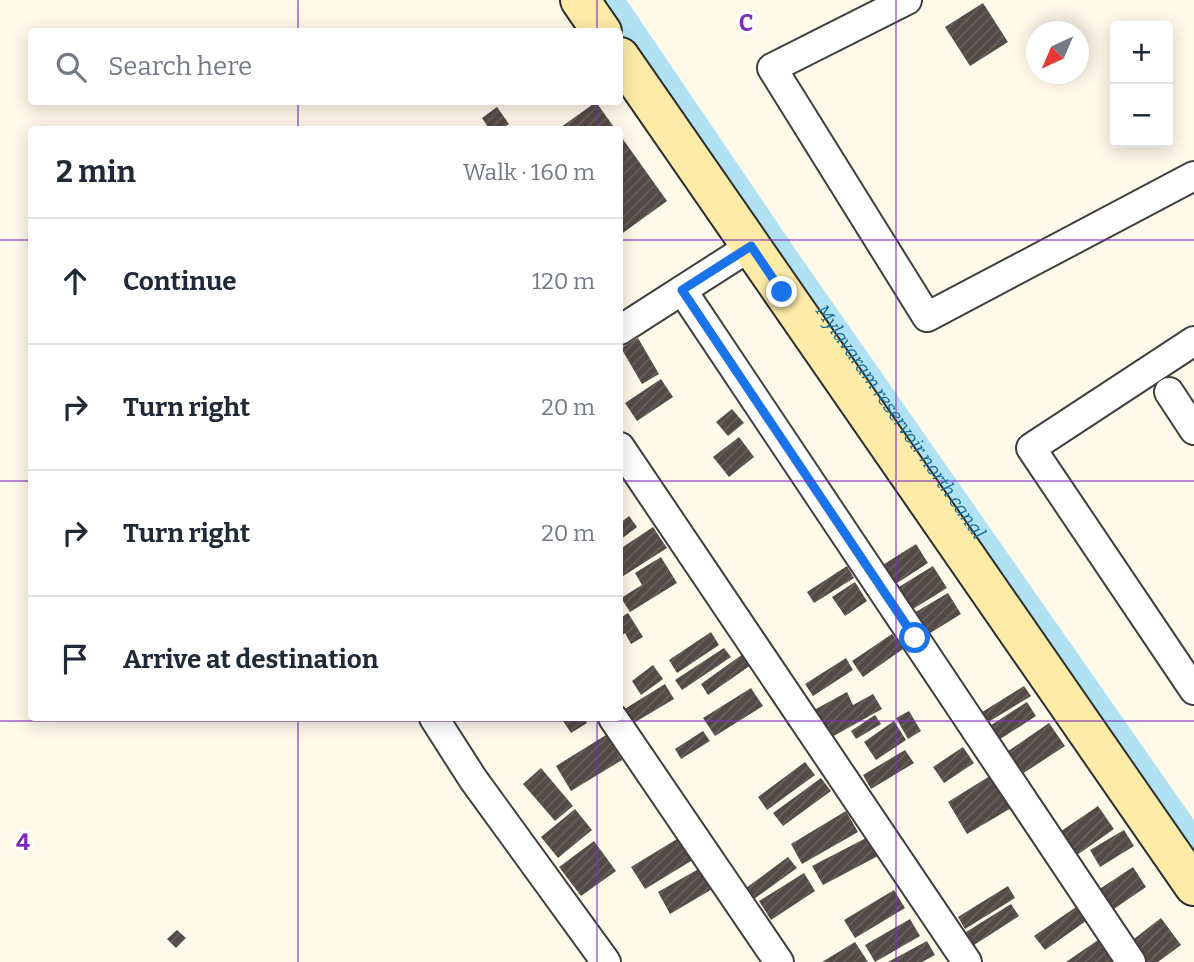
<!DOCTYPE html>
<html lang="en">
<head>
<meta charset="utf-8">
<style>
	:root { --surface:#fff; --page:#f2f2f3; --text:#1f2937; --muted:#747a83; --line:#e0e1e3 }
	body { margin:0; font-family:Bitter,serif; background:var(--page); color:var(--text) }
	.controls { position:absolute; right:21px; top:21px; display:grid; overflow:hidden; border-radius:7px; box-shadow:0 4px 18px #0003 }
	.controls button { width:63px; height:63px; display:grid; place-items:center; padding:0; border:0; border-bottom:2px solid var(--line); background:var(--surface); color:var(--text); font:35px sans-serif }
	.compass { position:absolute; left:1026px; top:21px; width:63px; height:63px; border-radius:50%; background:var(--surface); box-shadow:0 4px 18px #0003; rotate:224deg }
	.stop { position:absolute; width:21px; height:21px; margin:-16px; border:5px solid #1a73e8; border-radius:50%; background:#fff }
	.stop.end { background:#1a73e8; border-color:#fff; box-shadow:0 2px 7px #0008 }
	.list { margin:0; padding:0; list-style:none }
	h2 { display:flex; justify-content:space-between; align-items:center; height:91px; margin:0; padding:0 28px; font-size:30px }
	h2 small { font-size:23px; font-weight:400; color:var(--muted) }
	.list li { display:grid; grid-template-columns:46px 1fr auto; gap:21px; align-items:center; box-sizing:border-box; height:126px; padding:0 28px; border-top:2px solid var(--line) }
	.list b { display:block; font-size:26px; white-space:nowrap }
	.list em { font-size:23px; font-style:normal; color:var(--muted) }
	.icon { flex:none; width:38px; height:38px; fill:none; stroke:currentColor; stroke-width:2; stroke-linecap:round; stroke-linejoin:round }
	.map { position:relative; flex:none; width:1194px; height:962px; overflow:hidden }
	.search { position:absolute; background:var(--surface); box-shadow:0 4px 18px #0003; left:28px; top:28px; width:595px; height:77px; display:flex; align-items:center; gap:18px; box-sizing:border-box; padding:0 24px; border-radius:7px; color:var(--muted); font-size:26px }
	.panel { position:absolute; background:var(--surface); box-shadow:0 4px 18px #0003; left:28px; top:126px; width:595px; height:595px; border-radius:7px }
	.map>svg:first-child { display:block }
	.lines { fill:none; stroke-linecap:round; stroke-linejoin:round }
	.canal { stroke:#b1e2f4; stroke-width:24 }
	.building { fill:url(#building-hatch) }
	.street-casing { stroke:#3f3f3f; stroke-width:32 }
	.secondary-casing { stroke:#2e2e2e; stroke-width:42 }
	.street { stroke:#fff; stroke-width:28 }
	.secondary { stroke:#fdeba7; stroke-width:38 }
	.route { stroke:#1a73e8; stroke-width:9 }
	.grid { fill:none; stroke:#7b2cbf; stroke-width:2; stroke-opacity:0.55 }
	.labels { text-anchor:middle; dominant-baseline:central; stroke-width:7; stroke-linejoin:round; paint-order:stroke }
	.water-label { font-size:19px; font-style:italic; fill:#196e99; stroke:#fff }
	.grid-label { font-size:23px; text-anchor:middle; font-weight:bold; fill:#7b2cbf; stroke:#fff; stroke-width:7; stroke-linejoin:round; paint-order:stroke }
</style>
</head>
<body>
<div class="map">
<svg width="1194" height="962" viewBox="0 0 1194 962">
	<defs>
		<pattern id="building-hatch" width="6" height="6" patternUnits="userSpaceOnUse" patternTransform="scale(1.75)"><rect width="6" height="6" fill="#544b48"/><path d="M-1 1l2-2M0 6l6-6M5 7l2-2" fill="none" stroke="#68605e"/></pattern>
	</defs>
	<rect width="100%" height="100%" fill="#fff9ea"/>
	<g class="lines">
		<path class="canal" id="s1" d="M612,0L784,254L1194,841"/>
	</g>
	<path class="building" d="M983,3L1008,42L970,66L945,27Z
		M596,102L616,130H557Z
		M497,107L509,124L500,130H490L482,118Z
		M620,135L667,201L620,235Z
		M638,338L659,374L642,384L621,348Z
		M661,379L673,397L637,421L625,403Z
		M732,409L744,423L728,436L716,422Z
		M739,437L754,457L729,477L713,457Z
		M629,516L637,527L620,540V523Z
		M653,527L667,548L620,578V549Z
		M916,544L928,563L891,587L878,568Z
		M661,557L677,583L630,612L621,598L642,585L635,573Z
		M847,566L854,578L814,603L807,592Z
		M933,566L947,588L908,612L894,590Z
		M855,582L867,601L845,616L832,597Z
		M948,593L961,614L927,635L914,613Z
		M628,613L643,637L631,644L625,633L620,637V618Z
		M711,632L719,645L677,673L669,660Z
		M892,634L903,649L863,677L852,661Z
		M724,648L731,657L682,690L675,680Z
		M743,654L751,665L708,695L701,684Z
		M846,658L853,670L813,696L805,684Z
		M653,665L663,679L641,695L632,681Z
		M665,684L674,699L632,724L623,710Z
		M1024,686L1031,696L985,724L979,714Z
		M751,688L763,706L715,736L703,718Z
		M847,692L853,705L873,694L882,709L830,738L814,710Z
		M1027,702L1036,716L991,745L982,731Z
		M909,711L921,731L908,739L896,718Z
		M875,715L881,724L856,739L851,731Z
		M561,718H584L587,723L571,733Z
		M894,721L906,740L876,760L864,742Z
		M1049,723L1065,746L1013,780L998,758Z
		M703,731L710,741L681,759L675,749Z
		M606,735L622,760L571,791L556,766Z
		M963,747L974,763L944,783L933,767Z
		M905,750L914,763L871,789L863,775Z
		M805,762L815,775L767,810L758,797Z
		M541,768L573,806L555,821L523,784Z
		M993,774L1013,807L967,834L948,802Z
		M821,778L831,791L783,826L773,813Z
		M1098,806L1114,829L1067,862L1051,838Z
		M575,809L592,830L558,858L541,837Z
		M846,811L858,832L802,864L791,844Z
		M1124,830L1134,846L1100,867L1090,850Z
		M682,836L696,858L645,889L631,867Z
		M868,837L878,856L823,885L812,866Z
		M594,841L616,871L581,896L559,867Z
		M788,857L797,868L754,899L746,888Z
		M702,867L714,888L670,914L658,892Z
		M1133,867L1146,887L1105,915L1092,894Z
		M804,873L815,891L771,920L759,901Z
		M1008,886L1015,898L965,929L958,917Z
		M894,890L905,908L855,938L844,920Z
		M1011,904L1019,916L974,945L966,932Z
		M1076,907L1086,921L1045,950L1034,936Z
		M1161,918L1181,945L1158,962H1146L1130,942Z
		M910,919L920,936L875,962L865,945Z
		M177,930L186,938L176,948L167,939Z
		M1098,940L1113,962H1066Z
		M927,941L935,955L922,962H888Z
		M855,942L868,962H822Z"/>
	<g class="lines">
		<g class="street-casing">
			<path id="street" d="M907,0L772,68L927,317L1194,176
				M682,290L1131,962
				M620,330L751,246
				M1194,341L1031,448L1194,690
				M1169,392L1194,430
				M620,447L967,962
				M434,718L473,779L606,962
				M613,718L779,962"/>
		</g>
		<g class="secondary-casing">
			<path id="secondary" d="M580,0L602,32
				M620,57L1194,886"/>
		</g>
		<use href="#street" class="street"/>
		<use href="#secondary" class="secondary"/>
	</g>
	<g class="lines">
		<path class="route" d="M782,292L751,246L682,290L915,638"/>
	</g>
	<path class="grid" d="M298,0V32M597,0V32M896,0V962M298,102V130M597,102V130M0,240H32M620,240H1194M0,481H32M620,481H1194M298,718V962M597,718V962M0,721H1194"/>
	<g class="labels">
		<g class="water-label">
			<text stroke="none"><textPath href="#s1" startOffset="511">Mylavaram reservoir north canal</textPath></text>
		</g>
	</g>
	<g class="grid-label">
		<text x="746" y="31">C</text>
		<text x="23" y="850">4</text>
	</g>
</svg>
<div class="controls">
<button>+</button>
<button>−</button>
</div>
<svg class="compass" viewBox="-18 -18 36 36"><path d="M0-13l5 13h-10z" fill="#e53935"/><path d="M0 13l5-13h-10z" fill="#747a83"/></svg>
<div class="stop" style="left:915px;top:638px"></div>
<div class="stop end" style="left:782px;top:292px"></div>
<div class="search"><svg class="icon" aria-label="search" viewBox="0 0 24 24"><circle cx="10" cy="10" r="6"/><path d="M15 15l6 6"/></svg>Search here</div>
<section class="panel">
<h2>2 min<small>Walk · 160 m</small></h2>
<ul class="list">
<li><svg class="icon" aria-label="ahead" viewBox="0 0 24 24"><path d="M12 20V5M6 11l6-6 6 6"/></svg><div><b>Continue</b></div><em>120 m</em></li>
<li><svg class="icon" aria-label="right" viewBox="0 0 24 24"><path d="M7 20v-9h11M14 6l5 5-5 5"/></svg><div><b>Turn right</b></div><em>20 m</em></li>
<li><svg class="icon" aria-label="right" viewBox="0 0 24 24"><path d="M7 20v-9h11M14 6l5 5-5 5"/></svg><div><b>Turn right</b></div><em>20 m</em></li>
<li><svg class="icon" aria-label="arrive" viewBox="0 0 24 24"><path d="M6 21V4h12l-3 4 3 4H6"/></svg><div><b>Arrive at destination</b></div></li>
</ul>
</section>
</div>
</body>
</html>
